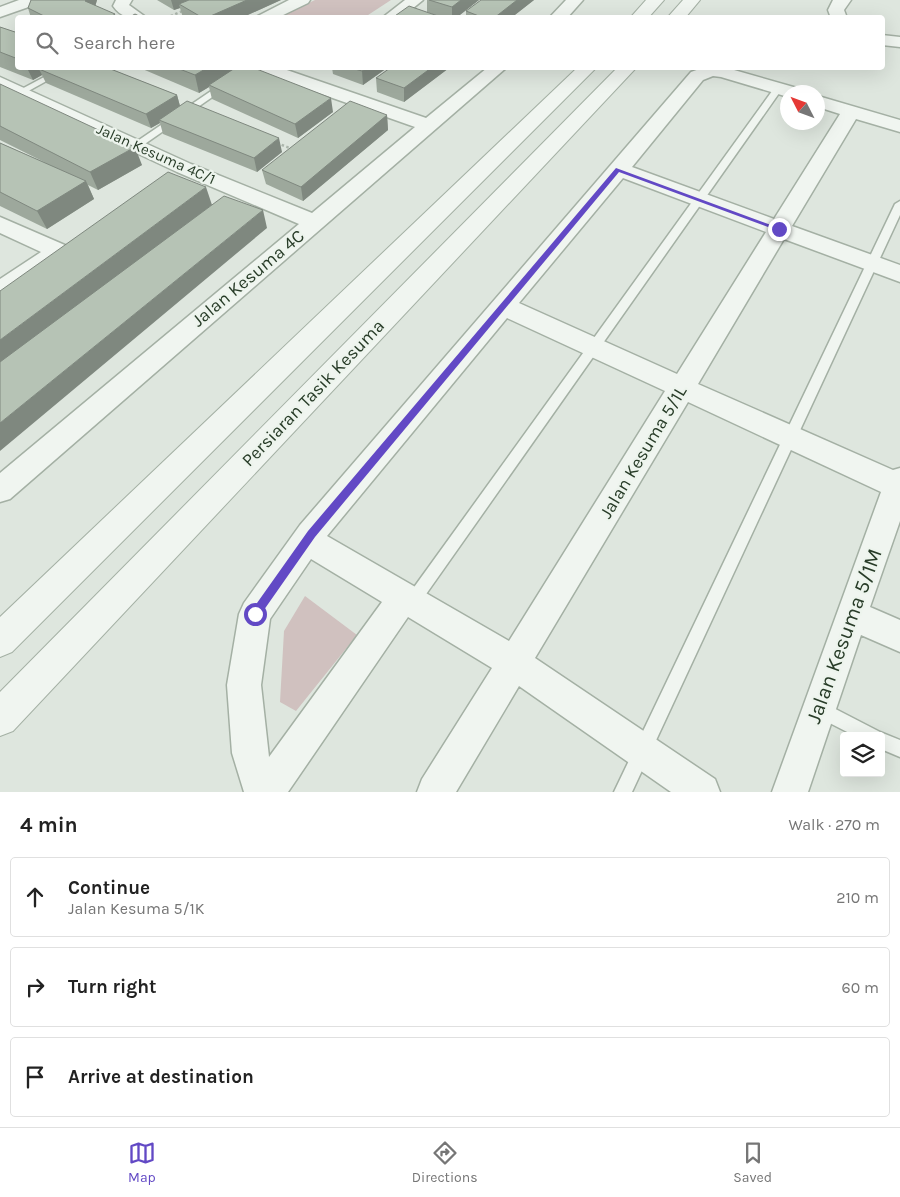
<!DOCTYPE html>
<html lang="en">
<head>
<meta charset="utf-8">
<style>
	:root { --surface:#fff; --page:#f2f2f2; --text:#222; --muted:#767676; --line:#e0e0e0; --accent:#6249c5 }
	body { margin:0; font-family:Karla,sans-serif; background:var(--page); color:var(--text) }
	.controls { position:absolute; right:15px; bottom:15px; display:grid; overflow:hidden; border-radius:5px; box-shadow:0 5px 20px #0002 }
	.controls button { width:45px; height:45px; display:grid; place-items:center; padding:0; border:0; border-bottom:1px solid var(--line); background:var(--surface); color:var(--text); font:25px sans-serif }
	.compass { position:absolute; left:780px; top:85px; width:45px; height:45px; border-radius:50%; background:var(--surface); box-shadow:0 5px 20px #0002; rotate:312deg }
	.stop { position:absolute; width:15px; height:15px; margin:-11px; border:4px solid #6249c5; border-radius:50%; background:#fff }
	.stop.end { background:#6249c5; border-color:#fff; box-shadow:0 1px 5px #0008 }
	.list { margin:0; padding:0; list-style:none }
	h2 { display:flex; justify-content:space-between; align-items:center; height:65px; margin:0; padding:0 20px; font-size:21px }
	h2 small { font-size:16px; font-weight:400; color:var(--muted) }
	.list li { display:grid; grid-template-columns:32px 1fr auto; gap:15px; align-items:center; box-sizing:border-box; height:80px; margin:0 10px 10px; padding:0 10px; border:1px solid var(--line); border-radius:5px }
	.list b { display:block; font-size:19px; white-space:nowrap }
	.list p { margin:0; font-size:16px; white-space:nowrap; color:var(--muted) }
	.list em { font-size:16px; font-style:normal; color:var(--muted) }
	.icon { flex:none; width:28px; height:28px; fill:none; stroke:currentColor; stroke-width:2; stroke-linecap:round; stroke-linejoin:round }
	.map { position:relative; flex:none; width:900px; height:792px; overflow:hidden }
	.search { position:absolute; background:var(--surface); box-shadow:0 5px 20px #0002; left:15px; right:15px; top:15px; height:55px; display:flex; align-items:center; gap:12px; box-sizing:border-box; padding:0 18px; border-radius:5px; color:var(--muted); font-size:19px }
	.sheet { height:335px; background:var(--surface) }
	nav { display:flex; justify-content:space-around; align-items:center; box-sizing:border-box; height:70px; border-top:1px solid var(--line); background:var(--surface); font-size:14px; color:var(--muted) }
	nav a { display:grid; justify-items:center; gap:2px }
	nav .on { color:var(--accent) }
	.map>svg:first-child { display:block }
	.green { fill:#d0c1bf }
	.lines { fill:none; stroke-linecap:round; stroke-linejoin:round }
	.service-casing { stroke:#a4b0a4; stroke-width:3 }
	.minor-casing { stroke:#a4b0a4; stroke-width:3 }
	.tertiary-casing { stroke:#a4b0a4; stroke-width:2 }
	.path { stroke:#acb6ac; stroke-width:2.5; stroke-dasharray:2.5 2.5; stroke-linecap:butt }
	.service { fill:#f0f5f0; fill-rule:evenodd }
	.minor { fill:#f0f5f0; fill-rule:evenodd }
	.tertiary { fill:#f0f5f0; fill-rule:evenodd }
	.wall { fill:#9da89c }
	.shaded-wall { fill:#7f887f }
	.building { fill:#b6c3b5; stroke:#7f887f }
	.route { fill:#6249c5 }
	.labels { text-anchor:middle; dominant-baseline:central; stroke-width:4.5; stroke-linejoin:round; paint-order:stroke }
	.far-street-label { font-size:15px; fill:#283c28; stroke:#edf4ed }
	.street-label { font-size:18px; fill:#283c28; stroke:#edf4ed }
	.near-street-label { font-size:21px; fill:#283c28; stroke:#edf4ed }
</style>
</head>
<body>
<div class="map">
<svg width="900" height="792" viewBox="0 0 900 792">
	<rect width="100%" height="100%" fill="#dee6de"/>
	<path class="green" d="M315,0H391L365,17L276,18Z
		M305,596L357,635L296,711L280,702L284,631Z"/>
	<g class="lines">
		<g class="service-casing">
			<path id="service" d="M61,68H70L23,94L16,92Z
				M245,68H254L139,148H133V144Z
				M775,87L782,89L417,607L412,609L407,607L404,602L407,597Z
				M900,201V215L632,792H614L895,204Z
				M820,701L880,732L900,740V757L881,749V736H855L814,715L812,709L814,703Z"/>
		</g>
		<g class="minor-casing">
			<path id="minor" d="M19,0H42L40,3L0,17V7Z
				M116,0H132L129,5L147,18C132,18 122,19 113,6Z
				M289,0H310L308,3L277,18H254Z
				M405,0H423L401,18H382Z
				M566,0H583L567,18H549Z
				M833,0H851L844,10L847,18H831L828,10Z
				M882,35L900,37V47L882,45Z
				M256,68H281L426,118L487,68H506L10,499L0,502V473L299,224L177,172L0,89V77L191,164L312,213L415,127L259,72Z
				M702,68H727L797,88L799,92H788V97L721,77L713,76L703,80L632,167L774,219L840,114L818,107V96L900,120V132L856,119L792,226L900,265V282L784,239L698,384L893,470L900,468V521L870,607L900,620V652L861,635L808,792H772L881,492L688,402L535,658L715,779L720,792H671L519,686L456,792H417L422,779L492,668L408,617L288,792H244L232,753L227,685L239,614L244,603L300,525L691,72ZM623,178L766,232L677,374L519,303ZM507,318L665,391L509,641L327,536ZM311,559L382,602L269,757L261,685L270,619Z
				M0,217L67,246L70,251L67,256L8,296L0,298V279L41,252L0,233Z"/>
		</g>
		<g class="tertiary-casing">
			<path id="tertiary" d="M646,0H664L648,18H630Z
				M683,0H700L685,18H667Z
				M577,68H596L12,652L0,657V617Z
				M617,68H636L13,731L0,736V692Z"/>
		</g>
		<path class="path" d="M166,18L185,10
			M277,143L292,149"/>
		<use href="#service" class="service"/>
		<use href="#minor" class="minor"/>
		<use href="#tertiary" class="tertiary"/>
	</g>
	<path class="wall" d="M31,0H97L95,6L116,18H31L28,8Z
		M157,0H281L241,18H183L180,8L174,10Z
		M427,0H479L456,18H442L427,12Z
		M481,0H534L511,18H466V11Z
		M0,27L18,33V68H108L177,95L180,106L282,152L257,172L163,134L160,123L151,128L46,83L42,75L33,80L0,67Z
		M140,68H254L333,112L298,138L212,99L209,87L199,93Z
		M332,68H387L363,85L333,74Z
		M390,68H449L404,102L377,92L376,78Z
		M0,84L142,165L98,190L88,185L94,199L47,229L0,206V143L46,163L0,140Z
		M387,115L388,130L303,201L266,184L262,170Z"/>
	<path class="shaded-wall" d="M86,0H97L92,18L85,1Z
		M171,0H199L179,4L180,8L174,10Z
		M247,0H281L241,18H206Z
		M461,0H479L456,18H452V7Z
		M517,0H534L511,18H494Z
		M115,14L116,18H109Z
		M27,68H57L39,69L42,75L33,80Z
		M207,68H237L209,85V87L199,93L195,75Z
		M367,68H387L363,85L362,71Z
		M431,68H449L404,102V88Z
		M177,95L181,110L159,120L160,123L151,128L146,114Z
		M331,98L333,112L298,138L295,124Z
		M387,115L388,130L303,201L301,187Z
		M279,138L282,152L257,172L254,158Z
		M135,147L142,165L98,190L90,172Z
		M86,181L94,199L47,229L37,211Z
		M206,187L212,205L0,367V340Z
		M263,210L267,228L0,451V423Z"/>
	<path class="building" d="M31,0H86L85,1L115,14L109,18H48L28,8Z
		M189,0H247L206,18H203L179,4Z
		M429,0H461L452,7Z
		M481,0H517L494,18H484L466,11Z
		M409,6L438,16L436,18H392Z
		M135,14L143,18H128Z
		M0,27L18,33V59L0,52Z
		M43,68H108L177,95L146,114L39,69Z
		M177,68H207L195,75Z
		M235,68H254L331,98L295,124L209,85Z
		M351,68H367L362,71Z
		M390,68H431L404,88L376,78Z
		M0,84L135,147L90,172L0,126Z
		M187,101L279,138L254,158L159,120Z
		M350,101L387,115L301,187L262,170Z
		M0,143L86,181L37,211L0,192Z
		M168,172L206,187L0,340V291Z
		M224,196L263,210L0,423V362Z"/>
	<path class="route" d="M616,168L782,229L776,230L619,172L315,537L259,617H252V610L308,531Z"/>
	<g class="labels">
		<g class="far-street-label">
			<text transform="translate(156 154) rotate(24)">Jalan Kesuma 4C/1</text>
		</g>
		<g class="street-label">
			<text transform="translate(248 278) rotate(-40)">Jalan Kesuma 4C</text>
			<text transform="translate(313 393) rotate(-46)">Persiaran Tasik Kesuma</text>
			<text transform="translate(643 452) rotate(-59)">Jalan Kesuma 5/1L</text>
		</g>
		<g class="near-street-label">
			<text transform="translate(844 636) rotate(-70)">Jalan Kesuma 5/1M</text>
		</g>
	</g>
</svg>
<div class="controls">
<button><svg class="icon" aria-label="layers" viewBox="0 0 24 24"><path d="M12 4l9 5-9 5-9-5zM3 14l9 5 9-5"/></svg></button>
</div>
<svg class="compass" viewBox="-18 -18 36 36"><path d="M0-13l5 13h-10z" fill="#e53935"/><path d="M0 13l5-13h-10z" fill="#767676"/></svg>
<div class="stop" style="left:255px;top:614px"></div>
<div class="stop end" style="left:779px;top:229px"></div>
<div class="search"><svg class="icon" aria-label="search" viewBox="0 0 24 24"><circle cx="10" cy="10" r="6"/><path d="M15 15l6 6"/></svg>Search here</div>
</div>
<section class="sheet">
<h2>4 min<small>Walk · 270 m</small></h2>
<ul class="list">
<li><svg class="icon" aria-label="ahead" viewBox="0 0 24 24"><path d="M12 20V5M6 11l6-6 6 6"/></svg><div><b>Continue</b><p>Jalan Kesuma 5/1K</p></div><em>210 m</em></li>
<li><svg class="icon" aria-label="right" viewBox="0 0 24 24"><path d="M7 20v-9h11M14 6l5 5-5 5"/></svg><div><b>Turn right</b></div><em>60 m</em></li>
<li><svg class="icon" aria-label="arrive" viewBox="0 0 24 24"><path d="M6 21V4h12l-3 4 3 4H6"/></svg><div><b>Arrive at destination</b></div></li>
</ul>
</section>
<nav>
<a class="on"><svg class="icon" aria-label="map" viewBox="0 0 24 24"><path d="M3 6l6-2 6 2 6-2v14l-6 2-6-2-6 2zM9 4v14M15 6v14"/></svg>Map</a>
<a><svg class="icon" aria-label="directions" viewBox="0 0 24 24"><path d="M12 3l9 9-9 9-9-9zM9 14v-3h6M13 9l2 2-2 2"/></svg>Directions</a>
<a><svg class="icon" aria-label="saved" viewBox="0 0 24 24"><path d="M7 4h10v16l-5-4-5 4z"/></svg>Saved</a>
</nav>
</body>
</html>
